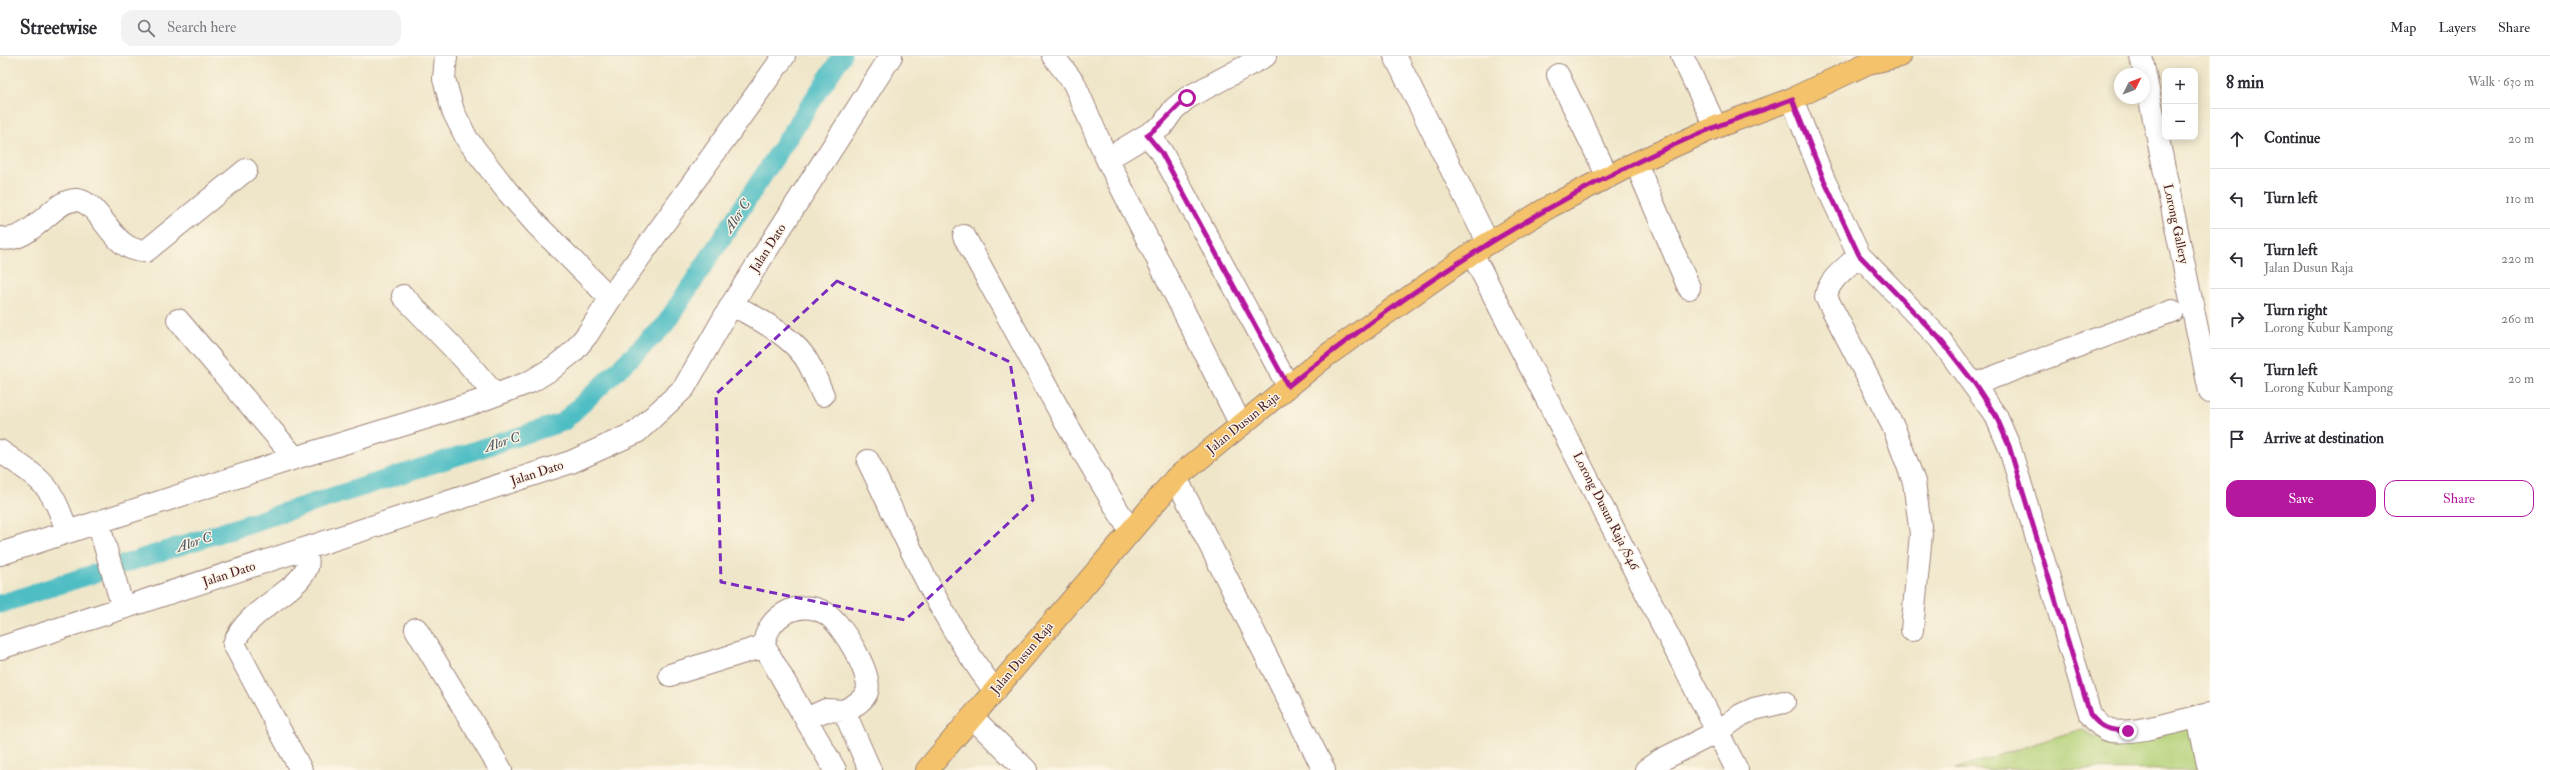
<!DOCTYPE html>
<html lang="en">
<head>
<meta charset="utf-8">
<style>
	:root { --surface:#fff; --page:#f2f2f3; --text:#2b2b33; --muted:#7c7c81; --line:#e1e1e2; --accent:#b5179e }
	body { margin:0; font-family:"IM FELL Double Pica",serif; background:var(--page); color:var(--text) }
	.controls { position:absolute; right:12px; top:12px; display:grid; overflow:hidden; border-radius:8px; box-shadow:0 2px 10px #0003 }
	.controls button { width:36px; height:36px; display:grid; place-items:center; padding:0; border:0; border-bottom:1px solid var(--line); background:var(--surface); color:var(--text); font:20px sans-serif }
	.compass { position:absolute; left:2114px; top:12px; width:36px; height:36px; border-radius:50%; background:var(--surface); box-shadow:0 2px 10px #0003; rotate:48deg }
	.stop { position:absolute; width:12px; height:12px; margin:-9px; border:3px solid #b5179e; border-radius:50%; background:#fff }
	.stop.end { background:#b5179e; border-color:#fff; box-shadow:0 1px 4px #0008 }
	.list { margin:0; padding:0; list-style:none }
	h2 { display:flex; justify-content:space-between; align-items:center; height:52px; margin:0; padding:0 16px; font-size:17px }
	h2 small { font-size:13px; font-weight:400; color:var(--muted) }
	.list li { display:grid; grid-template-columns:26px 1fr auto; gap:12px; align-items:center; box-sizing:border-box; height:60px; padding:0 16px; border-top:1px solid var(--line) }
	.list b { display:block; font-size:15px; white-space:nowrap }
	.list p { margin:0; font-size:13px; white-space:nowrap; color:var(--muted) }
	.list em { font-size:13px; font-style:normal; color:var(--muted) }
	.actions { display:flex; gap:8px; padding:12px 16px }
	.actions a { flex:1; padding:9px 0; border:1px solid var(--accent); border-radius:12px; text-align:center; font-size:14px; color:var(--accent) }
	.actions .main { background:var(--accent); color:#fff }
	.icon { flex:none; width:22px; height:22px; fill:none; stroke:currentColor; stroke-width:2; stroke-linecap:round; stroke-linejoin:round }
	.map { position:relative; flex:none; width:2210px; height:714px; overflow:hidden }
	header { display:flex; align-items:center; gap:24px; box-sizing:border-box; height:56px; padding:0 20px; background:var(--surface); border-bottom:1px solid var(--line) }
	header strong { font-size:19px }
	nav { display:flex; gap:22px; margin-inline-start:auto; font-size:14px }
	.search { width:280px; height:36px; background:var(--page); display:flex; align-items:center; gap:10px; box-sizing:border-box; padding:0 14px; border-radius:12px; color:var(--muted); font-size:15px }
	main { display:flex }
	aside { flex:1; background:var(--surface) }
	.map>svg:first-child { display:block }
	.green { fill:#b2d076; stroke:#7e7850 }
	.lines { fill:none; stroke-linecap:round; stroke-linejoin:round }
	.canal { stroke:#50bec4; stroke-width:19 }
	.minor-casing { stroke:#9c827a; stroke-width:24 }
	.major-casing { stroke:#9c827a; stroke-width:24 }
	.minor { stroke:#fff; stroke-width:22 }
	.major { stroke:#f3c26a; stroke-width:22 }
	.route { stroke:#b5179e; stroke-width:5 }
	.marked { fill:none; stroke:#7b2cbf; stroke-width:3; stroke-dasharray:8 5; stroke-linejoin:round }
	.labels { text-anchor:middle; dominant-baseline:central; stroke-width:3; stroke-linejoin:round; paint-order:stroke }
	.street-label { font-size:13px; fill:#4a1f2b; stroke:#fcf5e5 }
	.water-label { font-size:14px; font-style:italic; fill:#4c5761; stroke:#fcf5e5 }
</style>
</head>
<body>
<header>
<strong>Streetwise</strong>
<div class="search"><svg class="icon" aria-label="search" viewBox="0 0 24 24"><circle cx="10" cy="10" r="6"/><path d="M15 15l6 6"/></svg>Search here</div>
<nav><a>Map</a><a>Layers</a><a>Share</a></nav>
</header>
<main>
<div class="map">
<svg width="2210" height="714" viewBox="0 0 2210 714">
	<rect width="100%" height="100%" fill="#fcf5e5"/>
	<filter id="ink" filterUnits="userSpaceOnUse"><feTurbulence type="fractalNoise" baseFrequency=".025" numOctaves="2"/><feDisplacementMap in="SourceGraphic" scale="8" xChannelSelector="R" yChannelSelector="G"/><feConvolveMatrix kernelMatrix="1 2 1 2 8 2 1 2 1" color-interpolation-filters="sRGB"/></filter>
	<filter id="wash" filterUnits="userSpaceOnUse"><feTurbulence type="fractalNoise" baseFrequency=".012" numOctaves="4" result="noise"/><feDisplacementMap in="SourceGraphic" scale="16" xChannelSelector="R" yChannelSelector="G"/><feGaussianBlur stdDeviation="0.9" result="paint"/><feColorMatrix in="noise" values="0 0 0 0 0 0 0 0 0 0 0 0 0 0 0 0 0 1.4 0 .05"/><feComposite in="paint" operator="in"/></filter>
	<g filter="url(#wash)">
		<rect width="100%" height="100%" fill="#efe6c9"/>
		<path class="green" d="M2210,664V714L1955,713L2081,673L2095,682Z"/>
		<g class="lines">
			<path class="canal" d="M0,548L563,366L664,270L842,0"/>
		</g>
	</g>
	<g filter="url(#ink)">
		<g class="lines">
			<g class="minor-casing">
				<path id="minor" d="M446,0L444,23L453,55L467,83L507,135L537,169L610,242
					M1053,0L1074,27L1107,103L1241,369
					M1395,0L1488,187
					M1682,0L1716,71
					M2141,0L2210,336
					M1558,19L1608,121
					M1792,43L1823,122L1859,199L1939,282L1996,360L2009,390L2090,658C2095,665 2102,673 2111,675C2135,679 2185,663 2210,658
					M1147,79L1162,70L1174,53L1187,42L1265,0
					M1107,103L1147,79L1161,95L1288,330
					M1636,107L1689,232
					M964,180L1066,367L1130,475
					M0,182C31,189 53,142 77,144C103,147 111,197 146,195L246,114
					M1472,197L1737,714
					M1859,199C1847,212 1828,223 1826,241L1894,372L1914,426L1921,478L1912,574
					M403,240L466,305L495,339
					M732,248C757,263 786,276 804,300C812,311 817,326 823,339
					M178,264L295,402
					M1975,328L2172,255
					M0,395C41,424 52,427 67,476
					M868,405C908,486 940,563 995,635
					M1176,422L1324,714
					M98,466L123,552
					M0,498L295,402L474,347L530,326L553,312L573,296L587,279L616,234L784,0
					M416,573L501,714
					M0,592L571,406L637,376L684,332L732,248L891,0
					M670,619L764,590
					M2198,660L2209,714
					M973,662L1026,714
					M806,663L826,654L844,655
					M301,714L234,588C247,552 297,538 307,511C309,505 306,499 304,493
					M835,714L764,590C766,560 800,541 827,558C842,568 873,619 867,636C863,646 853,650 844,655L870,714
					M1646,714L1661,704L1719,675L1741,659L1754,653L1784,646"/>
			</g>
			<g class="major-casing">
				<path id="major" d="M927,714L1176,422L1326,300L1472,197L1551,150L1629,110L1716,71L1792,43L1868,7L1900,0"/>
			</g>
			<use href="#minor" class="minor"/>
			<use href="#major" class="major"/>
		</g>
	</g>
	<g class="lines" filter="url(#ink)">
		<path class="route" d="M1187,42C1172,54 1164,68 1147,79L1161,96L1288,330C1419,225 1561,135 1715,71C1740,61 1767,53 1792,43L1823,122L1859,199L1939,282L1975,328L1996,360L2009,390L2090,658C2100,672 2110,675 2128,675"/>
	</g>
	<path class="marked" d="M837,225L1010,306L1033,444L905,564L721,526L716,338Z"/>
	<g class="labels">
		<g class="street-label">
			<text transform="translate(2176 168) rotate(78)">Lorong Gallery</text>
			<text transform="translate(768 192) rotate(-57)">Jalan Dato</text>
			<text transform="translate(1243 367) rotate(-39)">Jalan Dusun Raja</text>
			<text transform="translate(537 417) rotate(-18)">Jalan Dato</text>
			<text transform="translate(1606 455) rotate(63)">Lorong Dusun Raja /S46</text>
			<text transform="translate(229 518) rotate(-18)">Jalan Dato</text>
			<text transform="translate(1022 602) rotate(-50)">Jalan Dusun Raja</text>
		</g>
		<g class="water-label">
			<text transform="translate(737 160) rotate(-57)">Alor C</text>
			<text transform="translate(502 386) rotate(-18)">Alor C</text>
			<text transform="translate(194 486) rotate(-18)">Alor C</text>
		</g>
	</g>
</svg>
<div class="controls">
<button>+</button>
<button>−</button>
</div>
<svg class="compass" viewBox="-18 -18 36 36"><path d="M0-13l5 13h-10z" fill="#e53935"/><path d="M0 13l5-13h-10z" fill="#7c7c81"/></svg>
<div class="stop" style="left:1187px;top:42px"></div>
<div class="stop end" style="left:2128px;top:675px"></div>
</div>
<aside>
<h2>8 min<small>Walk · 630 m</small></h2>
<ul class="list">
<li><svg class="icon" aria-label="ahead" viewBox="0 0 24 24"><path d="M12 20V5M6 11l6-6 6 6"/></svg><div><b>Continue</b></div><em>20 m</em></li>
<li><svg class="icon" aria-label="left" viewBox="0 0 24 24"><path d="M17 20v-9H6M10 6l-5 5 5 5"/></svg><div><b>Turn left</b></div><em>110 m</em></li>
<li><svg class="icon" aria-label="left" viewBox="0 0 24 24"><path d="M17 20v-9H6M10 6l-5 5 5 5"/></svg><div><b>Turn left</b><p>Jalan Dusun Raja</p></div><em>220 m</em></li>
<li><svg class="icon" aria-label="right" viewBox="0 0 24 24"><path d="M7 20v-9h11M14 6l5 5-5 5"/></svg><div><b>Turn right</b><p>Lorong Kubur Kampong</p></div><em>260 m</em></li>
<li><svg class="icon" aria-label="left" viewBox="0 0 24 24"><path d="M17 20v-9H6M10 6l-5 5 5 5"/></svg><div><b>Turn left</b><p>Lorong Kubur Kampong</p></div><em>20 m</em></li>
<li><svg class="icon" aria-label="arrive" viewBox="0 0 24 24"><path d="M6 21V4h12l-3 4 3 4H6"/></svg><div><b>Arrive at destination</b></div></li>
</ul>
<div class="actions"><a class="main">Save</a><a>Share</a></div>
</aside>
</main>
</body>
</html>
